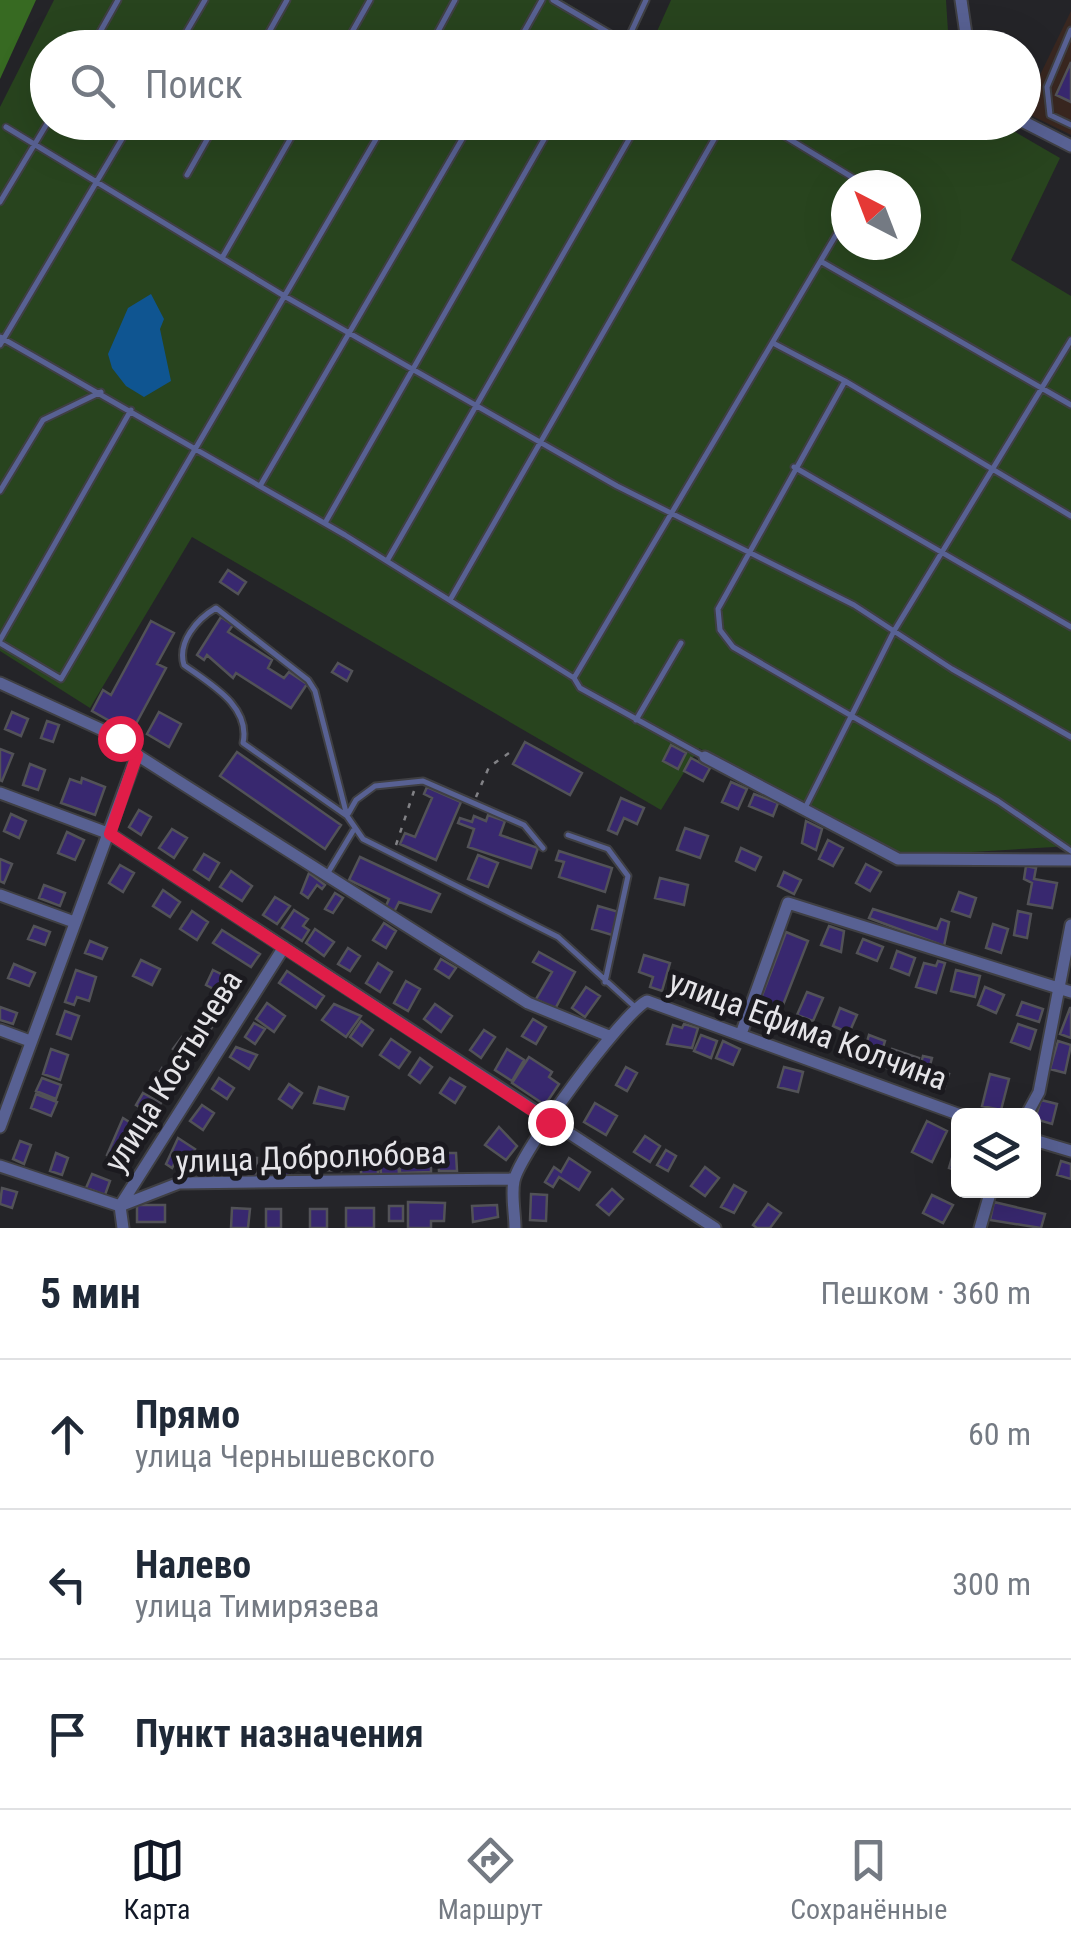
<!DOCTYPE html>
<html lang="ru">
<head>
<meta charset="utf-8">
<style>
	:root { --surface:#fff; --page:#f6f6f7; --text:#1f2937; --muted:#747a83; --line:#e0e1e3; --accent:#111827 }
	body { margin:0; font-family:"Roboto Condensed",sans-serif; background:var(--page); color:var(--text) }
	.controls { position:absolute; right:30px; bottom:30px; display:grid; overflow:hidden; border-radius:15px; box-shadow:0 10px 40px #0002 }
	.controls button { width:90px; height:90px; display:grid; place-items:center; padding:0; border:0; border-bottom:2px solid var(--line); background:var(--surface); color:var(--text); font:50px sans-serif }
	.compass { position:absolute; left:831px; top:170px; width:90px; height:90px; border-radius:50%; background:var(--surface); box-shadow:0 10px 40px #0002; rotate:318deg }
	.stop { position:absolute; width:30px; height:30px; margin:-22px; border:8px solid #e11d48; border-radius:50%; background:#fff }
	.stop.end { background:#e11d48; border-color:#fff; box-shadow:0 2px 10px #0008 }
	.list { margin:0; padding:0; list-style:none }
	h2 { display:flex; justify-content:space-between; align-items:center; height:130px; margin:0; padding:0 40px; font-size:42px }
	h2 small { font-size:32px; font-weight:400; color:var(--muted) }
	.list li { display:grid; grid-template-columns:65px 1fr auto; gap:30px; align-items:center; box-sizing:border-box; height:150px; padding:0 40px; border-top:2px solid var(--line) }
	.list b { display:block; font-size:38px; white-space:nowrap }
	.list p { margin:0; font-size:32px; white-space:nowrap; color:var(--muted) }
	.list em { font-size:32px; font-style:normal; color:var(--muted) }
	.icon { flex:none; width:55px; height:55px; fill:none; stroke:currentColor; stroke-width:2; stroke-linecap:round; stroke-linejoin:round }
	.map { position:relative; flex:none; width:1071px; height:1228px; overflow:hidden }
	.search { position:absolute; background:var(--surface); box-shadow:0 10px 40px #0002; left:30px; right:30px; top:30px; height:110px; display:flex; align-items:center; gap:25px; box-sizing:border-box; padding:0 35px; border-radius:55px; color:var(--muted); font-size:38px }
	.sheet { height:580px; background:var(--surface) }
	nav { display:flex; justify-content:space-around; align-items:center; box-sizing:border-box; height:140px; border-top:2px solid var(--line); background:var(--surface); font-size:28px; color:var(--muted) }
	nav a { display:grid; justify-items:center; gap:5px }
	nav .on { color:var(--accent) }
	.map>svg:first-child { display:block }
	.medical { fill:#392720 }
	.green { fill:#28441e; fill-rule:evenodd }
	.forest { fill:#376a22 }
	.water { fill:#0f5591 }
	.building { fill:#38286f; stroke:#525257; stroke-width:2.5 }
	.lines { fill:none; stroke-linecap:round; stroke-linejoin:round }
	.service-casing { stroke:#3f3f43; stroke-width:9 }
	.minor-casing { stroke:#3f3f43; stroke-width:15 }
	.path { stroke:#828286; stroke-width:2.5; stroke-dasharray:5 8; stroke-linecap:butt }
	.service { stroke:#586193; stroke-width:5 }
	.minor { stroke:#586193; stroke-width:11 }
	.route { stroke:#e11d48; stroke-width:12 }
	.labels { text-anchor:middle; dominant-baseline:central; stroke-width:10; stroke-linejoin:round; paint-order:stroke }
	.street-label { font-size:32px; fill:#e5e4e8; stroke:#1b1a1f }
</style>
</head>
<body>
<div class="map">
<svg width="1071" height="1228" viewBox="0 0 1071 1228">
	<rect width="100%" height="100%" fill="#242428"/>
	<path class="medical" d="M1071,11V135L1024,112V108Z"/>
	<path class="green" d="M54,0H562L640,47L48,48V122H998L1060,158L1011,260L1071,296V846L889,857L699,748L661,810L192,537L90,708L0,651V107ZM846,185H906V245H846Z
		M671,0H946L949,47H650Z"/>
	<path class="forest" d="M0,0H36L0,79Z"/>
	<path class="water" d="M151,294L164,319L160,329L171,381L144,397L126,386L112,368L108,354L128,308Z"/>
	<path class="building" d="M1071,62V102L1056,95Z
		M228,570L246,582L238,594L220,582Z
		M221,617L233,625L228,632L272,660L268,668L284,678L289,672L307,684L291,708L236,673L233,678L207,655L204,660L197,655Z
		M151,621L174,633L157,664L166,668L131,733L92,711L103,690L111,695Z
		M338,663L352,671L347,681L332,672Z
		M12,712L28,719L21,736L5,729Z
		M159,712L181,724L169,747L147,734Z
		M47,721L59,725L53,742L41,738Z
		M525,742L582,773L570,795L513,764Z
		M671,745L686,753L678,769L663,761Z
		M0,749L13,754L2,781L0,780Z
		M237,752L341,825L325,849L220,776Z
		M691,758L710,768L703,781L684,771Z
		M30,764L45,770L38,790L23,785Z
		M82,778L105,787L95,815L61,803L70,779L81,783Z
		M731,782L747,789L738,809L722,802Z
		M427,787L461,802L436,860L400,844L405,833L415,837L432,798L424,794Z
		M754,794L778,803L773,816L749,806Z
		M621,798L644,808L637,824L624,818L617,834L608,830Z
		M139,810L151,817L141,835L129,827Z
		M11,814L26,821L19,838L4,831Z
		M488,815L505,821L500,835L538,848L531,868L468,847L474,829L458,823L460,818L472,822L474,816L486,821Z
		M806,821L822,829L816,850L802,843Z
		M685,828L708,836L700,858L677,850Z
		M172,829L187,838L174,858L159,848Z
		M67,832L84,840L75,860L58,853Z
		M828,840L843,848L833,866L819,859Z
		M741,848L761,857L755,870L736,861Z
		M559,851L612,868L605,892L559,877L564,862L556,860Z
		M204,854L219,863L209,880L194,870Z
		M478,855L498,863L488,887L468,879Z
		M360,857L440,894L431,912L399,902L394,912L385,908L389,899L349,880Z
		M0,859L12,864L4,883L0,881Z
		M866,864L881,872L870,891L856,883Z
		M120,865L134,873L123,892L109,883Z
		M1026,866L1036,868L1034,879L1057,883L1052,908L1028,904L1032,883L1024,879Z
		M231,871L252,886L242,901L220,887Z
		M784,872L801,880L794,894L778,886Z
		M309,873L325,885L322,889L317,885L308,898L301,893Z
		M660,878L688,885L684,905L655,898Z
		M44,885L65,893L60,906L39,898Z
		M163,890L180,902L170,917L153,906Z
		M959,892L976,898L970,917L952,911Z
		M335,893L343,898L333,913L325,909Z
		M275,897L290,906L277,924L263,915Z
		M598,906L619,912L612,935L592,929Z
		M873,909L937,929L941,919L949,922L944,946L869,918Z
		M294,910L308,919L303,926L309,930L302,941L282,928Z
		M192,911L208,922L197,940L180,929Z
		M1018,911L1031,914L1027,938L1014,935Z
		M384,923L396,931L386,948L373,940Z
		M993,924L1008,929L1001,953L986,948Z
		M34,926L50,932L45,945L28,939Z
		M829,926L844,931L841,952L821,945Z
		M315,929L334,942L324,956L306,943Z
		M222,930L260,954L251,967L213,943Z
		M786,932L808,941L776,1023L755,1014Z
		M863,939L883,947L877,961L857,953Z
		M90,941L107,948L102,959L85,953Z
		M348,948L360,956L350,971L338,964Z
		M897,951L915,958L909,975L891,968Z
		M539,952L575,972L555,1009L536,999L552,972L533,962Z
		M644,955L670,963L662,991L650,987L653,977L639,972Z
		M441,959L456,968L449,978L435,969Z
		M141,960L160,969L152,985L133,976Z
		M938,961L945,963L936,993L916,987L924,963L936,966Z
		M378,963L392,972L380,992L366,983Z
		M14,964L35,973L29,986L8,978Z
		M76,970L96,977L89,1001L77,997L74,1005L65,1002Z
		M213,970L239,983L231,998L206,985Z
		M956,970L980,976L975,997L951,991Z
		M287,971L324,996L316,1008L279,983Z
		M406,981L420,989L408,1011L394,1003Z
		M586,987L600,996L585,1017L572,1008Z
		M985,987L1004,995L996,1013L978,1005Z
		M807,992L823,998L813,1021L797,1015Z
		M1022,1002L1043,1009L1039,1022L1017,1015Z
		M267,1003L285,1016L274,1032L256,1019Z
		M334,1004L361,1016L346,1037L322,1020Z
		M435,1004L452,1016L441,1032L424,1019Z
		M0,1007L17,1013L13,1024L0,1020Z
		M840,1008L857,1015L849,1033L833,1026Z
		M1070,1008H1071V1038L1060,1034Z
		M201,1009L217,1017L211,1029L195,1021Z
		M65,1011L79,1016L71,1039L57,1034Z
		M533,1019L546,1027L536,1044L522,1036Z
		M361,1021L373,1030L362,1046L350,1037Z
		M254,1023L265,1029L255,1044L245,1037Z
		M684,1024L698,1028L692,1048L667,1044L673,1025L682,1028Z
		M1018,1024L1036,1030L1030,1049L1011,1042Z
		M484,1030L495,1037L481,1058L470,1050Z
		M701,1035L717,1041L711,1058L694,1051Z
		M869,1035L885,1041L880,1057L864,1052Z
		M182,1037L198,1048L190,1060L173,1049Z
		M391,1039L410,1052L399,1068L380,1055Z
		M723,1041L740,1049L733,1065L716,1058Z
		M1058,1041L1071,1045L1065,1073L1050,1069Z
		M236,1047L257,1055L249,1069L230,1057Z
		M51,1049L68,1055L60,1080L43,1074Z
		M507,1049L524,1060L512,1081L495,1070Z
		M892,1049L919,1058L913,1076L886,1068Z
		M923,1056L932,1058L929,1069L949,1074L944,1090L916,1082Z
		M529,1057L552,1072L549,1077L559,1084L545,1105L512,1083Z
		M420,1058L432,1067L420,1083L409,1075Z
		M626,1067L637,1073L627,1091L616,1085Z
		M784,1067L803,1072L798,1092L778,1087Z
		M162,1068L180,1078L172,1092L154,1081Z
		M990,1074L1009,1079L1001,1110L982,1106Z
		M42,1078L61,1085L56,1099L36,1091Z
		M219,1078L234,1088L227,1099L212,1089Z
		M450,1078L465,1087L455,1103L440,1093Z
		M289,1084L302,1093L292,1108L279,1099Z
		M319,1087L348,1097L344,1109L314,1103Z
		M143,1093L161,1103L153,1115L136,1105Z
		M36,1094L57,1102L51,1116L31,1108Z
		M1041,1100L1057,1104L1052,1124L1035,1119Z
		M595,1103L617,1116L606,1135L584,1122Z
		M202,1105L214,1113L203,1130L190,1121Z
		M123,1118L134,1125L125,1141L132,1145L121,1164L107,1155Z
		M927,1121L947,1131L932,1162L912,1152Z
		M499,1127L517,1146L506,1160L485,1145Z
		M645,1136L660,1146L650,1162L634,1152Z
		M178,1138L195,1149L187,1161L179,1156L172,1168L166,1164Z
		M20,1141L31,1145L24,1164L13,1159Z
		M957,1141L958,1142V1171L949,1168Z
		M399,1148H412L413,1160L431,1159V1172L400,1173Z
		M666,1150L676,1156L668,1171L657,1165Z
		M361,1151H378V1174H361Z
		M56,1153L68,1158L62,1175L50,1171Z
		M438,1153H456L457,1171H439Z
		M272,1154H291V1176L272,1175Z
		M325,1154L342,1155L341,1171L324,1170Z
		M234,1156L257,1158L256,1177L232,1176Z
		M569,1158L590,1172L579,1190L559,1177L553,1187L545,1182L554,1167L561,1172Z
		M380,1160H398L399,1174H381Z
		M1061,1161L1071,1164V1179L1057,1175Z
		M705,1167L719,1178L705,1196L691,1186Z
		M92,1174L110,1181L105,1195L86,1188Z
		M734,1185L746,1192L734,1213L721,1207Z
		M2,1188L17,1192L12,1208L0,1204Z
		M612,1189L623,1199L609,1215L597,1205Z
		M531,1194L547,1195L546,1221L530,1220Z
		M932,1195L953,1205L943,1223L923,1213Z
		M408,1202L445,1203L444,1221H431V1228H408Z
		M994,1202L1045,1214L1041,1228L990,1220Z
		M768,1204L781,1213L770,1228H757L753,1225Z
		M137,1205H165V1222H137Z
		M497,1205L498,1217L473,1222L472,1206Z
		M389,1206H403V1221H389Z
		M232,1208L250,1209L248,1228H231Z
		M346,1208H374V1228H346Z
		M266,1209H281V1228H266Z
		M310,1209H327V1228H310Z"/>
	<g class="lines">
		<g class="service-casing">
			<path id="service" d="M553,0L626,43L646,0
				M1071,30L1047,87L1050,115L1071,125
				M91,48L118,0
				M177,48L205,0
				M260,48L287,0
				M343,48L370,0
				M429,48L455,0
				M515,48L542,0
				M597,48L606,33
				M761,122L865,185
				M6,127L286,297L617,486L854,605L952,669L1071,737
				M187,175L217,122
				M0,202L48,122
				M222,258L300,122
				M822,262L1071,405
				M0,337L345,535L574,678L580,688L705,757
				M773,343L845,381L1071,516
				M0,345L132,122
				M845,381L718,609L720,630L733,647L998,801L1071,851
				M794,467L1071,627
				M260,486L472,122
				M0,491L43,420L101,392
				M325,523L554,122
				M387,561L639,122
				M450,600L724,122
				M0,640L131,410
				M0,643L61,679L386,122
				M574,678L846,218
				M636,720L681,643
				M805,808L894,631L1071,340
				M348,814L356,800L375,786L423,781L524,825L543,848
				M347,816L315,691L308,680L216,608C197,619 177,642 184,665C210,684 251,706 243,743L347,816L363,839L558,937L635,1007
				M568,835L608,849L628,876L605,982
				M326,876L353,831"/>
		</g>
		<g class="minor-casing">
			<path id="minor" d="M961,0L968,48
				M1024,122L1071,146
				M0,683L120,738L137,755L528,1003L609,1036
				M705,757L898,859L1071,860
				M0,793L110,834L715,1228
				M0,895L74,922
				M0,1030L30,1041
				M741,1034L788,903L1071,992
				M1026,1116L1039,1092L1071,925
				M0,1127L137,755
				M1034,1140L1071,1151
				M0,1166L120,1206L179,1183L514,1179
				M123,1228L120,1206L284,947
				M515,1228C515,1214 511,1195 514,1181C519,1154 622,1013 647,1001L963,1116
				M980,1228L991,1190"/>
		</g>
		<path class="path" d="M476,797L489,767L509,753
			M396,845L414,791"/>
		<use href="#service" class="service"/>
		<use href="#minor" class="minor"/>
	</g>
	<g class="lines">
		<path class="route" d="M120,738L137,755L110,834L550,1122"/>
	</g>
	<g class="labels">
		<g class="street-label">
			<text transform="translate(808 1030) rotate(20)">улица Ефима Колчина</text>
			<text transform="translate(173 1071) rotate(-58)">улица Костычева</text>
			<text transform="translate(311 1157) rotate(-2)">улица Добролюбова</text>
		</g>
	</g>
</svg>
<div class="controls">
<button><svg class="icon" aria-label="layers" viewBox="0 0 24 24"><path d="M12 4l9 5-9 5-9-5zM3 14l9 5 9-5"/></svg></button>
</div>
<svg class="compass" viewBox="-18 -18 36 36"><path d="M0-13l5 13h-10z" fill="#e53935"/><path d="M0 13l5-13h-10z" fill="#747a83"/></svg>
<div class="stop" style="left:120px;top:738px"></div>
<div class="stop end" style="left:550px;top:1122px"></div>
<div class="search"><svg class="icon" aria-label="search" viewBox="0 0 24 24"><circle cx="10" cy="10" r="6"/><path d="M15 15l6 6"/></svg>Поиск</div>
</div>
<section class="sheet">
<h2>5 мин<small>Пешком · 360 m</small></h2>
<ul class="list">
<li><svg class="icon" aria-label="ahead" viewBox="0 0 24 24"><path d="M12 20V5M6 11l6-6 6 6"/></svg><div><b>Прямо</b><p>улица Чернышевского</p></div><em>60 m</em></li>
<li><svg class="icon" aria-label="left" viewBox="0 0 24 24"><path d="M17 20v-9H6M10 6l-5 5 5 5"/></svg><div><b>Налево</b><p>улица Тимирязева</p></div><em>300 m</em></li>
<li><svg class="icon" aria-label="arrive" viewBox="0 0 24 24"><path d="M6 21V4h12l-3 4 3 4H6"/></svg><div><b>Пункт назначения</b></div></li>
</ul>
</section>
<nav>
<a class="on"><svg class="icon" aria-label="map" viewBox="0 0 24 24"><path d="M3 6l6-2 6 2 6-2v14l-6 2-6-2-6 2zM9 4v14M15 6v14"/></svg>Карта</a>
<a><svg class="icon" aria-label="directions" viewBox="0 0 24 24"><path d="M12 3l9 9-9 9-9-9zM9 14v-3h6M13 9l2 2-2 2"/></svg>Маршрут</a>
<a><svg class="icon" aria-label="saved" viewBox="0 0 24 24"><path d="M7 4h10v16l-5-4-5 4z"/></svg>Сохранённые</a>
</nav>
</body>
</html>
